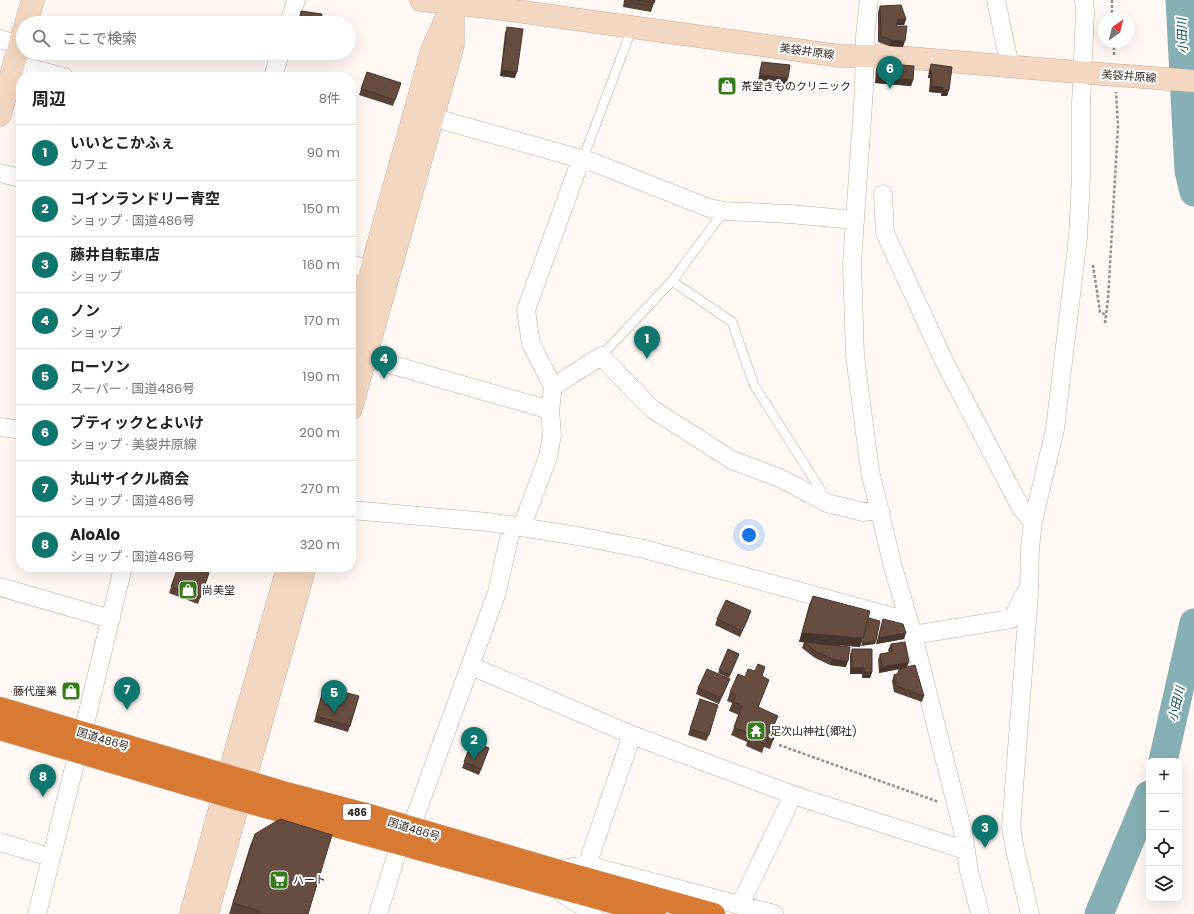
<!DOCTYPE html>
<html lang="ja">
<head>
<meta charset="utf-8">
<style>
	:root { --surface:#fff; --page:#f2f2f2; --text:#202124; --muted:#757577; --line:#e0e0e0; --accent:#0f766e }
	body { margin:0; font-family:Poppins,"Noto Sans JP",sans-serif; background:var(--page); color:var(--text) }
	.controls { position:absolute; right:12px; bottom:12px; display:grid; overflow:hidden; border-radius:8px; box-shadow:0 4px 16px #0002 }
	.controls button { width:36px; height:36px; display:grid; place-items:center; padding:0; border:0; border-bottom:1px solid var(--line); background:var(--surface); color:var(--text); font:20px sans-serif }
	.compass { position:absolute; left:1098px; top:12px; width:36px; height:36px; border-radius:50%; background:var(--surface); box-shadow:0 4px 16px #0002; rotate:35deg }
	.you { position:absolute; left:749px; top:535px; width:14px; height:14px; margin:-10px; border:3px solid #fff; border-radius:50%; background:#1a73e8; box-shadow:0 0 0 6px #1a73e833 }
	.badge { display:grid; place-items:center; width:26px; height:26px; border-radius:50%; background:var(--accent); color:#fff; font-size:13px; font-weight:700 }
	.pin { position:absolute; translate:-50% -33px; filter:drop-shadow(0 1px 2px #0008) }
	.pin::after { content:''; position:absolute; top:21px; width:14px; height:12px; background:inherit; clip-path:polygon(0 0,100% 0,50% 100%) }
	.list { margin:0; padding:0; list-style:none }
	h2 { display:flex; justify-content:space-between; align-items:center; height:52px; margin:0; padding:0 16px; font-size:17px }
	h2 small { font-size:13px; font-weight:400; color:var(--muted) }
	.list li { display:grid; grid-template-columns:26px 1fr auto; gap:12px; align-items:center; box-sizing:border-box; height:56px; padding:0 16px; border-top:1px solid var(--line) }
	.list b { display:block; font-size:15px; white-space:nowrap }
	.list p { margin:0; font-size:13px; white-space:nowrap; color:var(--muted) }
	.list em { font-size:13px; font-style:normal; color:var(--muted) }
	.icon { flex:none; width:22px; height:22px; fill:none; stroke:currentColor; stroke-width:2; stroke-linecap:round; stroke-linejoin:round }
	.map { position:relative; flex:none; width:1194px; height:914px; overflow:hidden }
	.search { position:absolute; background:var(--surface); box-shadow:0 4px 16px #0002; left:16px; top:16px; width:340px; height:44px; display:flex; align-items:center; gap:10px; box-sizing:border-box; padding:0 14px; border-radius:22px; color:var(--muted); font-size:15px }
	.panel { position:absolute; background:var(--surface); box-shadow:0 4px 16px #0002; left:16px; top:72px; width:340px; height:500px; border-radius:16px }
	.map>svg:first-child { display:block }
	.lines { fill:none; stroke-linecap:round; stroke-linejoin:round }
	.river { stroke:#86b0b4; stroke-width:29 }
	.lane-casing { stroke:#c8a99d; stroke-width:10 }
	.street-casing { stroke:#c8a99d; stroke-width:19 }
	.secondary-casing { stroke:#c8a99d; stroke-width:23 }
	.highway-casing { stroke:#d9d6d6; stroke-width:23 }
	.path { stroke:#978d8a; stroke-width:2.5; stroke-dasharray:3 2; stroke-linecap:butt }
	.lane { stroke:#fff; stroke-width:9 }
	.street { stroke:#fff; stroke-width:18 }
	.secondary { stroke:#f3d7c2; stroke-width:22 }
	.highway { stroke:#d87a33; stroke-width:22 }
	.secondary-bridge-casing { stroke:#c8a99d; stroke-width:23; stroke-linecap:butt }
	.secondary-bridge { stroke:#f3d7c2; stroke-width:22 }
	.wall { fill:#594238 }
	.shaded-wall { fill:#48362e }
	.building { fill:#674d41; stroke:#48362e }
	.labels { text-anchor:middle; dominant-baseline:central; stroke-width:4; stroke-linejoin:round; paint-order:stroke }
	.shield { fill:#fff; stroke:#6a625f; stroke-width:1 }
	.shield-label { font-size:10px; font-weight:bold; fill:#2a1e1a }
	.street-label { font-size:11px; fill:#2a1e1a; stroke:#fff }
	.poi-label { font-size:11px; fill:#2a1e1a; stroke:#fff; text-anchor:start }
	.water-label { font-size:12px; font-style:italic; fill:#084b4f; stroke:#fff }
</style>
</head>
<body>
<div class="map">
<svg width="1194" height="914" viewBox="0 0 1194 914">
	<rect width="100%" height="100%" fill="#fff8f5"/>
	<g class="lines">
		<path class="river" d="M1180,0L1189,171L1194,192
			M1163,761L1194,623
			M1099,914L1149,795"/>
		<g class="lane-casing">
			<path id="lane" d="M581,159L585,153L628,39L631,26
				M672,281L732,322L754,385L819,487L825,500
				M601,356L672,281L724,211"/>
		</g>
		<g class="street-casing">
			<path id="street" d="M869,0L865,37L864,89L852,263L855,356L870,471L893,567L913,635L963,832L969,871L980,914
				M996,0L1010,67
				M289,23L296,0
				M0,39L19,45
				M14,64L64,77
				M273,77L280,53
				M421,114L581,159L526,310L531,344L553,387L550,410L552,435L548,457L522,526
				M581,159L595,163L709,208L724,211L790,214L855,220
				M0,173L21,178
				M883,194L885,233L946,365L1021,508L1033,522L1030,547L1029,589C1020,597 1019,610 1011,619L913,635
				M351,264L371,270
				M351,353L550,410
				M553,387L601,356L652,409L732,460L782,479L827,503L863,512L880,510
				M0,427L21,430
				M351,510L488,522L578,536L644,549L908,621
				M1033,522L1055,429L1078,237L1081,176V105L1085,12L1084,0
				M0,587L111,619
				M1029,594L1011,827L1015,850L1030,914
				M471,666L632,735L793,795L965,850
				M83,732L123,567
				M0,842L50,857
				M587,865L632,735
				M556,870L587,865L774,914
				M559,891L593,914
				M740,905L793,795
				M37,914L78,752
				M378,914L396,856L411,828L497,592L512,525"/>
		</g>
		<g class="secondary-casing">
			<path id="secondary" d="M421,0L495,8L840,56H886L1089,73
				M26,23L33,0
				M0,115L23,32
				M351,342L432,50L450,10
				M351,409L453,45V4
				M191,914L237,746L288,567
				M207,914L305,567"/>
		</g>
		<g class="highway-casing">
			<path id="highway" d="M0,708L286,793L376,817L556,870L714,914
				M0,729L240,800L655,914"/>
		</g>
		<path class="path" d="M1112,0V18
			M1114,42V57
			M1093,265L1100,312L1106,315
			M1105,323L1108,299L1118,126L1116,92
			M779,745L939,802"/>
		<use href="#lane" class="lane"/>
		<use href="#street" class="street"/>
		<use href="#secondary" class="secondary"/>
		<use href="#highway" class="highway"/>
		<g class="secondary-bridge-casing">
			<path id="secondary-bridge" d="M1089,73L1194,81"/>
		</g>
		<use href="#secondary-bridge" class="secondary-bridge"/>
	</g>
	<path class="wall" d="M624,0H655L651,12L623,7Z
		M880,6L906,19L904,25H897L903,47L889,46L878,42V12Z
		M301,11L321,23H298L299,17Z
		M507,27L515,78L500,76L505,33Z
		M762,62L788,78L786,84L758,81L760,68Z
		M879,63L913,80L911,86L875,83L876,69Z
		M931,64L949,90L947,96H941V93L929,92L930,78H928L929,70Z
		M367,72L401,83L393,106L359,95Z
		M178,567L209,573L198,604L169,593Z
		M813,596L860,647L840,645L846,667L830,665L815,658L802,648L804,642H799L809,605Z
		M749,617L740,637L715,625L717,619Z
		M883,619L904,639L876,644L881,625Z
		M891,644L907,667L924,696L922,702L894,692L892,681L894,675L897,674L899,669H900L879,673L878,660L880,654L889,653L888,650Z
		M728,649L739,654L729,678L718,673Z
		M852,649L872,672L870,678H862V674H850V655Z
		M762,676L769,680L758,708L773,727L774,738L770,749L764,747L762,753L746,746L747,742L731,735L739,715L729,711L732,703L727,701L730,692Z
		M730,679L719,704L696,694L698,688Z
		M324,687L350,726L348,732L314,722Z
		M700,699L709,735L706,741L688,735Z
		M472,741L489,748L479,775L462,768Z
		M255,834L308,914H229L250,846Z"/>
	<path class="shaded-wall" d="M898,19H906L904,25H896Z
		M891,40L905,41L903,47L889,46Z
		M502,70L517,72L515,78L500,76Z
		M930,72H932L930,78H928Z
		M760,75L788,78L786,84L758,81Z
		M877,77L913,80L911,86L875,83Z
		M931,86L943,87L941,93L929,92Z
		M943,90H949L947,96H941Z
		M802,633L863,638L860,647L799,642Z
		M906,633L904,639L876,644L879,638Z
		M876,641L875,644L861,646L862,643Z
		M832,659L848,661L846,667L830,665Z
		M909,662L907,667L879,673L882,667Z
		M852,668H864L862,674H850Z
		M864,672H872L870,678H862Z"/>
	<path class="building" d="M637,0H655L654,3Z
		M901,5L906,19H898L896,26H907L905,41L891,40L881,36L880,6Z
		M301,11L322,14L321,23H300Z
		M507,27L523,29L517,72L502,70Z
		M762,62L790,65L788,78L760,75Z
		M879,63L914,66L913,80L877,77Z
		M931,64L952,67L949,90H943V87L931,86L932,72H930Z
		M367,72L401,83L395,100L361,89Z
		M351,269L353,270L351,277Z
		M178,567H193L209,573L200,598L171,587Z
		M813,596L870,611L863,638L802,633Z
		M726,600L751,611L742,631L717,619Z
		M869,618L880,621L876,641L862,643Z
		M883,619L903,624L906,633L879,638Z
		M804,642L850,647L848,661L832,659L817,652Z
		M905,642L909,662L882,667L880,654L892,652L891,644Z
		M728,649L739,654L730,675L719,670Z
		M852,649H872V672H864V668H852Z
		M758,664L765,667L762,676L769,680L758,707L778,716L773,727L778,729L773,740L768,738L765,744L749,737L750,734L734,727L742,706L733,702L736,695L730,692L738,674L745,677L748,669L755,671Z
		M915,665L924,696L896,686L894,675L899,673V669Z
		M707,669L730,679L721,698L698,688Z
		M324,687L359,696L350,726L316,716Z
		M700,699L718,705L709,735L690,729Z
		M472,741L489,748L481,769L464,762Z
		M280,819L332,835L308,914H258L259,911L233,903L255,834Z"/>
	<defs>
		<g id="shop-square" transform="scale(1)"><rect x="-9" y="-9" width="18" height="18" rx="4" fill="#387a1a" stroke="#fff"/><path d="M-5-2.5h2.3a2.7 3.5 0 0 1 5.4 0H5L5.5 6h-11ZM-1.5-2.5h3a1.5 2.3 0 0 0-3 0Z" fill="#fff"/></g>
		<g id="temple-square" transform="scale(1)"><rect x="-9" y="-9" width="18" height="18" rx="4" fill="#387a1a" stroke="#fff"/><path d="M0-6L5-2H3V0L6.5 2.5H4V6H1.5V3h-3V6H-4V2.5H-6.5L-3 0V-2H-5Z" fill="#fff"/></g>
		<g id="supermarket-square" transform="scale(1)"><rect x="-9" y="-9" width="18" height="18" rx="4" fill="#387a1a" stroke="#fff"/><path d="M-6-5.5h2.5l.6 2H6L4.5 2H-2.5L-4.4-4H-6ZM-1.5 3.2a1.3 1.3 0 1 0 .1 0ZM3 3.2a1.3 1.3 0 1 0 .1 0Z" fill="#fff"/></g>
	</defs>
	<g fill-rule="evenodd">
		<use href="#shop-square" x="727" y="86"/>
		<use href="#shop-square" x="188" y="590"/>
		<use href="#shop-square" x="71" y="691"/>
		<use href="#temple-square" x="756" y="731"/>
		<use href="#supermarket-square" x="279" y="880"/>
	</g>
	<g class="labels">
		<rect class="shield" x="343" y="804" width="28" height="16" rx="3"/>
		<g class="shield-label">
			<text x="357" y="812">486</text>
		</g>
		<g class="street-label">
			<text transform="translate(807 51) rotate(8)">美袋井原線</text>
			<text transform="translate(1129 76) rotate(4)">美袋井原線</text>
			<text transform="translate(103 739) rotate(17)">国道486号</text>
			<text transform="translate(414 829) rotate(17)">国道486号</text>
		</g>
		<g class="poi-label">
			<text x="741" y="86">茶堂きものクリニック</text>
			<text x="202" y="590">尚美堂</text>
			<text x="57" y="691" text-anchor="end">藤代産業</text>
			<text x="770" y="731">足次山神社(郷社)</text>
			<text x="293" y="880">ハート</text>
		</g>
		<g class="water-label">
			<text transform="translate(1182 36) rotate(-93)">小田川</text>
			<text transform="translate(1176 704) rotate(-77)">小田川</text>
		</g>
	</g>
</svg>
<div class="controls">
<button>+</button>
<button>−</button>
<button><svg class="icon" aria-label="locate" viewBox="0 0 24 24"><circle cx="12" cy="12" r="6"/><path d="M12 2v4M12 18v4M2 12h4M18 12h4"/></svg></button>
<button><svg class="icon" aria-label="layers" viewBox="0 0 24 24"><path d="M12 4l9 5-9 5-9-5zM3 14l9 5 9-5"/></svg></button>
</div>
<svg class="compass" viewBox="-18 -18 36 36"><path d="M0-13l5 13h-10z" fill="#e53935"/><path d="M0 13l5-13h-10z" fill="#757577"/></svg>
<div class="you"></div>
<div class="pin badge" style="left:647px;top:359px">1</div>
<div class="pin badge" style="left:474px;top:760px">2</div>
<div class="pin badge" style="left:985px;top:848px">3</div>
<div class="pin badge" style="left:384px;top:379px">4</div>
<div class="pin badge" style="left:334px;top:713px">5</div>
<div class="pin badge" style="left:890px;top:89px">6</div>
<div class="pin badge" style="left:127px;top:710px">7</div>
<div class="pin badge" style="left:43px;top:797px">8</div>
<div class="search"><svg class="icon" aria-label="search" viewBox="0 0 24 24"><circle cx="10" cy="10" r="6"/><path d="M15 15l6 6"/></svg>ここで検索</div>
<section class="panel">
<h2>周辺<small>8件</small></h2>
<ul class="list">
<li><span class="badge">1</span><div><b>いいとこかふぇ</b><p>カフェ</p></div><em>90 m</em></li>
<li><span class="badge">2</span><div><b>コインランドリー青空</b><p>ショップ · 国道486号</p></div><em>150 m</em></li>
<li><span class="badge">3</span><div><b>藤井自転車店</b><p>ショップ</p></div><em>160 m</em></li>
<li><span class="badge">4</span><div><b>ノン</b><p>ショップ</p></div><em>170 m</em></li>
<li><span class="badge">5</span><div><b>ローソン</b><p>スーパー · 国道486号</p></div><em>190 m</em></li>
<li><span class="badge">6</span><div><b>ブティックとよいけ</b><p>ショップ · 美袋井原線</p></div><em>200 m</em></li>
<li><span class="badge">7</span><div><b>丸山サイクル商会</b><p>ショップ · 国道486号</p></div><em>270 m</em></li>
<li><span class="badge">8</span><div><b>AloAlo</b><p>ショップ · 国道486号</p></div><em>320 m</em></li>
</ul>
</section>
</div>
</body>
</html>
